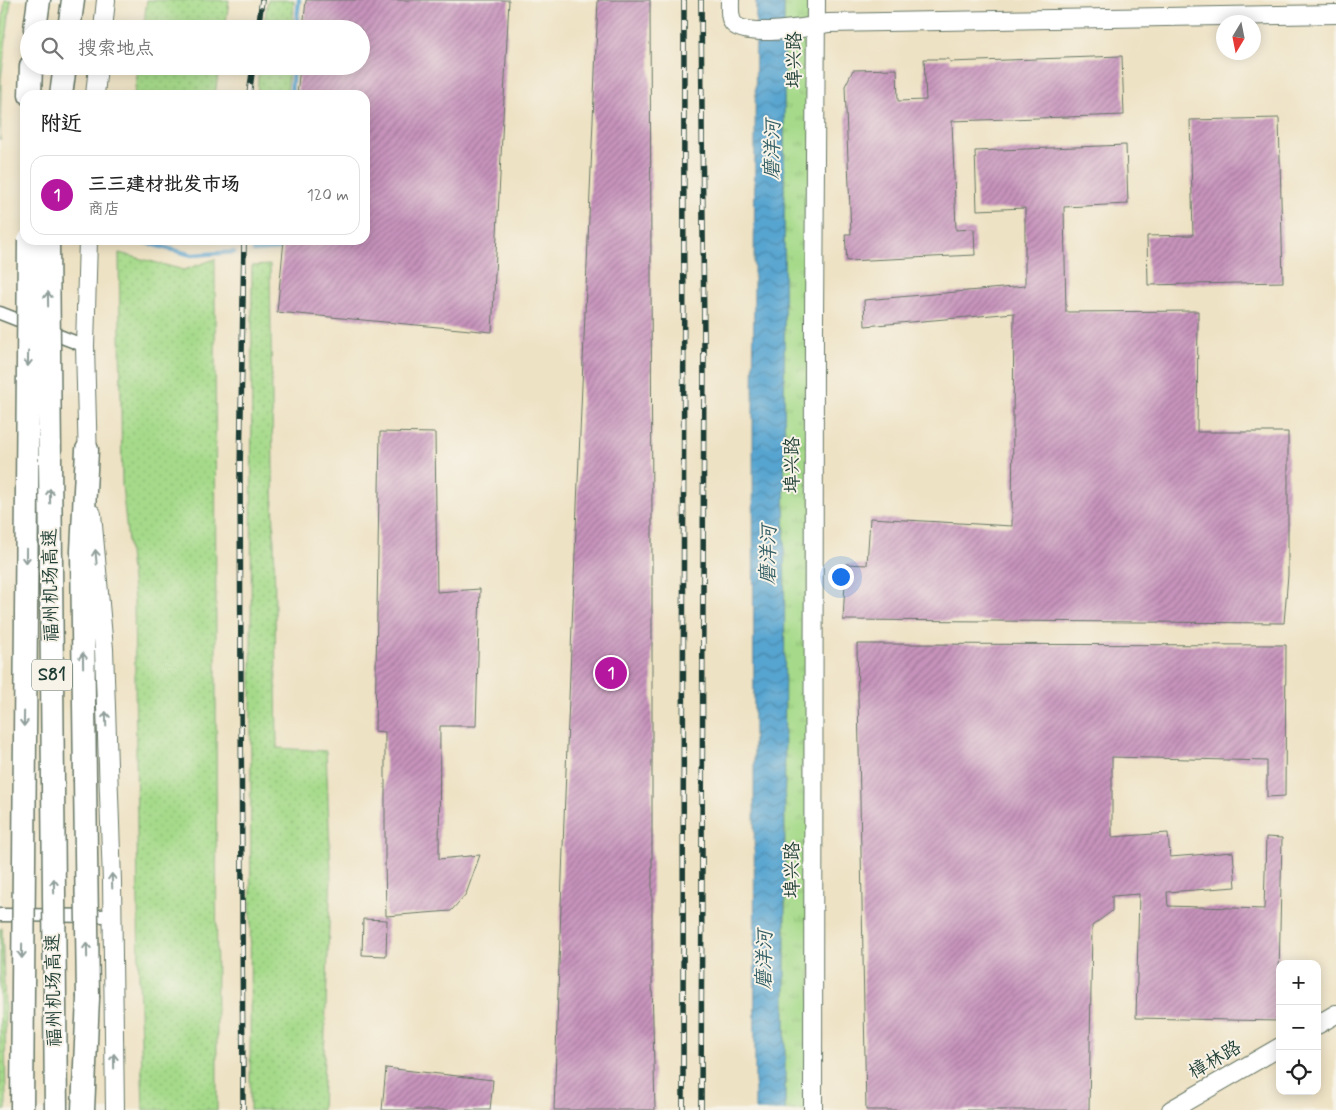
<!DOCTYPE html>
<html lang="zh">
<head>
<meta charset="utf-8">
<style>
	:root { --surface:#fff; --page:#f6f6f6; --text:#222; --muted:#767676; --line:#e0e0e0; --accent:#b5179e }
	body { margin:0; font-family:Mynerve,"LXGW WenKai TC",sans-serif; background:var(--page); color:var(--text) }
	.controls { position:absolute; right:15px; bottom:15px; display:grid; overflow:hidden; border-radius:10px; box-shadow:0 2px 12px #0003 }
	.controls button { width:45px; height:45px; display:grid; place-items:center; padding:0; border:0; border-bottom:1px solid var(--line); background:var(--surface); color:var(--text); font:25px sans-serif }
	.compass { position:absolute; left:1216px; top:15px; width:45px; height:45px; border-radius:50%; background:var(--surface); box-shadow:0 2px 12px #0003; rotate:190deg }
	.you { position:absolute; left:840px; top:576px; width:18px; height:18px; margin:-12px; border:4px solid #fff; border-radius:50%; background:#1a73e8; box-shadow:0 0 0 8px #1a73e833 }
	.badge { display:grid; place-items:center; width:32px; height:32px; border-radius:50%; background:var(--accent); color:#fff; font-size:16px; font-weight:700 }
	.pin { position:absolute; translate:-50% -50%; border:2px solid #fff; box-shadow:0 1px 5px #0006 }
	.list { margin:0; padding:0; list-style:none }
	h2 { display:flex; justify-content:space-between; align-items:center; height:65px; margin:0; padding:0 20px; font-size:21px }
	h2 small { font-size:16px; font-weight:400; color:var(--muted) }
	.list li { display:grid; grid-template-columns:32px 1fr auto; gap:15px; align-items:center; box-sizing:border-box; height:80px; margin:0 10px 10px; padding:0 10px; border:1px solid var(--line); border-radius:15px }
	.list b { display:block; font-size:19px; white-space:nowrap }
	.list p { margin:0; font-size:16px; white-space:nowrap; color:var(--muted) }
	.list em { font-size:16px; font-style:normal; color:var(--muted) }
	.icon { flex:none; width:28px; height:28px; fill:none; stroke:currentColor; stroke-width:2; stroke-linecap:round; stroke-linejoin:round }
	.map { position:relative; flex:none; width:1336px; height:1110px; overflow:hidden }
	.search { position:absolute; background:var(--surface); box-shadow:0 2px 12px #0003; left:20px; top:20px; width:350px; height:55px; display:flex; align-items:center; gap:12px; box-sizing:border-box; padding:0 18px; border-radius:28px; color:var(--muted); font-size:19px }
	.panel { position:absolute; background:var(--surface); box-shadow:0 2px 12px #0003; left:20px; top:90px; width:350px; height:155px; border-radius:15px }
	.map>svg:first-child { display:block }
	.grass { fill:url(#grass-dots); stroke:#628c5f }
	.park { fill:url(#park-tufts); stroke:#628c5f }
	.water { fill:url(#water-waves); stroke:#3b7082 }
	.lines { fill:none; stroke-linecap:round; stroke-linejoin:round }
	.stream { stroke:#57a4d0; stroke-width:4.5 }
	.building { fill:url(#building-hatch) }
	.street-casing { stroke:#677766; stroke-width:15 }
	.secondary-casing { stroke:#677766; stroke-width:20 }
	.highway-casing { stroke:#677766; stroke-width:25 }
	.street { stroke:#fff; stroke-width:12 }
	.secondary { stroke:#fff; stroke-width:18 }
	.highway { stroke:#fff; stroke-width:22 }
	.rail-casing { stroke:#1f3d34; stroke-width:5.5 }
	.rail { stroke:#f7f3e8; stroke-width:4; stroke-dasharray:11; stroke-linecap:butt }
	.highway-bridge-casing { stroke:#677766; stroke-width:25; stroke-linecap:butt }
	.highway-bridge { stroke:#fff; stroke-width:22 }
	.oneway { stroke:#8f9e9a }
	.labels { text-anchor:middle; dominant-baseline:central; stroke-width:4; stroke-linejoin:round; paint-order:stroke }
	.shield { fill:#f7f3e8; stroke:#60746a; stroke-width:1 }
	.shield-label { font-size:18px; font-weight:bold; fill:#1f3d34 }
	.street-label { font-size:19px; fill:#1f3d34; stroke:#f7f3e8 }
	.water-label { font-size:20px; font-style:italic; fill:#305c63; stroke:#f7f3e8 }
</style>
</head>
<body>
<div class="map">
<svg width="1336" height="1110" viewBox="0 0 1336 1110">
	<defs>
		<pattern id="grass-dots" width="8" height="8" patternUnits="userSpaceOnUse" patternTransform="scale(1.25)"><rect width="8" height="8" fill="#a6da8a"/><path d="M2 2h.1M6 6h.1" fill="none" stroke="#8ebc78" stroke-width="1.8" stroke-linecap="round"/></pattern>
		<pattern id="park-tufts" width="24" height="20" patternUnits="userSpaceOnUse" patternTransform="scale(1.25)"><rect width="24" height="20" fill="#a6da8a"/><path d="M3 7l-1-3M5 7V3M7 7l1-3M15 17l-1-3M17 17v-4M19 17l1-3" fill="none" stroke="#8ebc78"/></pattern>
		<pattern id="water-waves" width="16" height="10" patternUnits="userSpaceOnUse" patternTransform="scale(1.25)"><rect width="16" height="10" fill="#57a4d0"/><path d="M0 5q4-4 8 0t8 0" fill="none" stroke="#4787aa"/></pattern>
		<pattern id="building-hatch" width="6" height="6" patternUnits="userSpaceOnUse" patternTransform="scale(1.25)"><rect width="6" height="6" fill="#c793bc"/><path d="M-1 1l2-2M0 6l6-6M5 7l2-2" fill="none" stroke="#a1799a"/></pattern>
	</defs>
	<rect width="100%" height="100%" fill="#f7f3e8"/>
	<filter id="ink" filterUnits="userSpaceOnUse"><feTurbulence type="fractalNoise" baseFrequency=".02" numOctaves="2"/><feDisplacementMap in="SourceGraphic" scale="10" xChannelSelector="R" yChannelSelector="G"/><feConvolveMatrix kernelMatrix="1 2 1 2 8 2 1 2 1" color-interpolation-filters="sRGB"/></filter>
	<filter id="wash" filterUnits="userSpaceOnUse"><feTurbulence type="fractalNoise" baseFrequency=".0096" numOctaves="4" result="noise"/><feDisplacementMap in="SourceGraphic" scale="20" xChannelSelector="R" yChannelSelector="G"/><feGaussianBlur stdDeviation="1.12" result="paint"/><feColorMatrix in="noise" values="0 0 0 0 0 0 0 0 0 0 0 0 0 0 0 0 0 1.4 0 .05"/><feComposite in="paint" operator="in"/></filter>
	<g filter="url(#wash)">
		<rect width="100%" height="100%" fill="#eee2c4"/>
		<path class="grass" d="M5,0H11L1,79L0,140V46Z
			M147,0H229L225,29H143Z
			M268,0H294L292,29H263Z
			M138,66H219L215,95H134Z
			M259,66H289L287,95H257Z
			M119,253L184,270L215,259L217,1110H143L139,978L134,600L122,485Z
			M270,265L277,748L326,751L331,874L322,1110H250L252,266Z
			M2,928L5,1010L6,1110H0V929Z"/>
		<path class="park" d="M784,0H813L810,1110H785Z"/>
		<path class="water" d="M756,0H784L785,1110H755L753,412Z"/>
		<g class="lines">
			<path class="stream" d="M296,29L299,0
				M291,95L293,66
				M136,240L192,255L234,252
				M254,251L278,249L279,240"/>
		</g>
		<g id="blocks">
			<path class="building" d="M306,0H509L492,332L277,312L284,240H365V95H297L300,66H361V29H303Z
				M598,0H650L652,528V981L655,1110H554L564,819Z
				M1122,56L1124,115L952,121L956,230L974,229L975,255L847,261L845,234H851L845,86L853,70L897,69L898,101L926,100L924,59H949L950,62Z
				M1279,118L1283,282L1148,285L1147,236L1193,235L1190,120Z
				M1126,145L1128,204L1064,207L1066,312L1198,311L1197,432H1288V575L1284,623L843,620L846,564L867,565L870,518L1012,526L1014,313L865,326L864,300L1025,286V208L977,210L975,151Z
				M380,432L435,433L437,592L480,589L476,726H440L439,859L480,855L466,894L451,911L386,916L385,859V732L375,731Z
				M857,644L1286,645L1285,796L1267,797V761L1112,757V837L1168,833L1170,857L1233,852L1236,887L1167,892L1168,906L1264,909L1266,837L1282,838L1278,1021L1136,1018L1139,894L1112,896V911L1092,926L1089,1110H866Z
				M363,919L387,920L386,956L362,955Z
				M386,1068L493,1080L490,1110H382Z"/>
		</g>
	</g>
	<g filter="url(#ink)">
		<use href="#blocks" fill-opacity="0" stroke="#677766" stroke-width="1"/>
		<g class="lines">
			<g class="street-casing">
				<path id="street" d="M0,313L85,346
					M0,915L112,916"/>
			</g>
			<g class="secondary-casing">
				<path id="secondary" d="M730,0C730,7 729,17 733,23C744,39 811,27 828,23L1336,14
					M103,29L106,0
					M95,95L98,66
					M88,463L85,346L88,240
					M92,514L104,649L112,882L115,1110
					M1317,1025L1336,1014
					M813,1110L814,320L816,0
					M1171,1110L1280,1047"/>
			</g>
			<g class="highway-casing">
				<path id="highway" d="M35,29L39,0
					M69,29L73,0
					M30,95L31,66
					M61,95L65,66
					M85,779L82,551L87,450
					M83,1110L88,998"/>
			</g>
			<use href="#street" class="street"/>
			<use href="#secondary" class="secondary"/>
			<use href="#highway" class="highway"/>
			<g class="rail-casing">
				<path id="rail" d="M701,0L704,342L701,1110
					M258,29L262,0
					M249,95L253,66
					M243,1110L240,473L244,240
					M683,1110L684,0"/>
			</g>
			<use href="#rail" class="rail"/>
			<g class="highway-bridge-casing">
				<path id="highway-bridge" d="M48,240L56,1110
					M85,779L88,998
					M22,1110L29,240"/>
			</g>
			<use href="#highway-bridge" class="highway-bridge"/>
		</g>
		<defs><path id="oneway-shaft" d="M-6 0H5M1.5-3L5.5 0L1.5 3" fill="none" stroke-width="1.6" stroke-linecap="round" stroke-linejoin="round" transform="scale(1.25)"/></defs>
		<g class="oneway">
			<use href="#oneway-shaft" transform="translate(48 299) rotate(-91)"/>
			<use href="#oneway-shaft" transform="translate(28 359) rotate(91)"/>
			<use href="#oneway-shaft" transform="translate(50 496) rotate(-91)"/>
			<use href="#oneway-shaft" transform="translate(26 556) rotate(91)"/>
			<use href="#oneway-shaft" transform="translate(96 557) rotate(-95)"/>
			<use href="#oneway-shaft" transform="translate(83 660) rotate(-91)"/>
			<use href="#oneway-shaft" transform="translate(24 719) rotate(91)"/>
			<use href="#oneway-shaft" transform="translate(106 719) rotate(-92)"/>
			<use href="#oneway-shaft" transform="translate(112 881) rotate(-92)"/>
			<use href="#oneway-shaft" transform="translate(54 886) rotate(-91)"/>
			<use href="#oneway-shaft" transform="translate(87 950) rotate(-91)"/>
			<use href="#oneway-shaft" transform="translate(22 951) rotate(91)"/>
			<use href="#oneway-shaft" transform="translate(114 1061) rotate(-91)"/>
		</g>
	</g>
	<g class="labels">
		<rect class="shield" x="32" y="659.5" width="40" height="31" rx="4"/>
		<g class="shield-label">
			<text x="52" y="675">S81</text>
		</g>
		<g class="street-label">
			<text transform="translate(794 60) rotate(-90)">埠兴路</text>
			<text transform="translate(792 465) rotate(-90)">埠兴路</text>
			<text transform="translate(51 585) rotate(-91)">福州机场高速</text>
			<text transform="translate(792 870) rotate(-90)">埠兴路</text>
			<text transform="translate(54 990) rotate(-91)">福州机场高速</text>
			<text transform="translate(1215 1060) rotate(-30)">樟林路</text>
		</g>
		<g class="water-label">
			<text transform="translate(773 150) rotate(-89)">磨洋河</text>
			<text transform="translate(769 555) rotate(-89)">磨洋河</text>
			<text transform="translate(765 960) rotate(-89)">磨洋河</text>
		</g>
	</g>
</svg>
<div class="controls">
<button>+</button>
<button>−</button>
<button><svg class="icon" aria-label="locate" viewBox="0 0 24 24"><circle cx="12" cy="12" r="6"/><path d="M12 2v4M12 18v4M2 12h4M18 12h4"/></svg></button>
</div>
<svg class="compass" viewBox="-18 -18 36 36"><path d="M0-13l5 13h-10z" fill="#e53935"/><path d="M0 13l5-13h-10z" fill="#767676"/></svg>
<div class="you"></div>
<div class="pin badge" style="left:611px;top:673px">1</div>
<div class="search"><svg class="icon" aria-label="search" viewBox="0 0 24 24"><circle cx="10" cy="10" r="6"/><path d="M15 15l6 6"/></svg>搜索地点</div>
<section class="panel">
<h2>附近<small></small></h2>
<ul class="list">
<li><span class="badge">1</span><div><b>三三建材批发市场</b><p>商店</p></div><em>120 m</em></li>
</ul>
</section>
</div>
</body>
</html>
